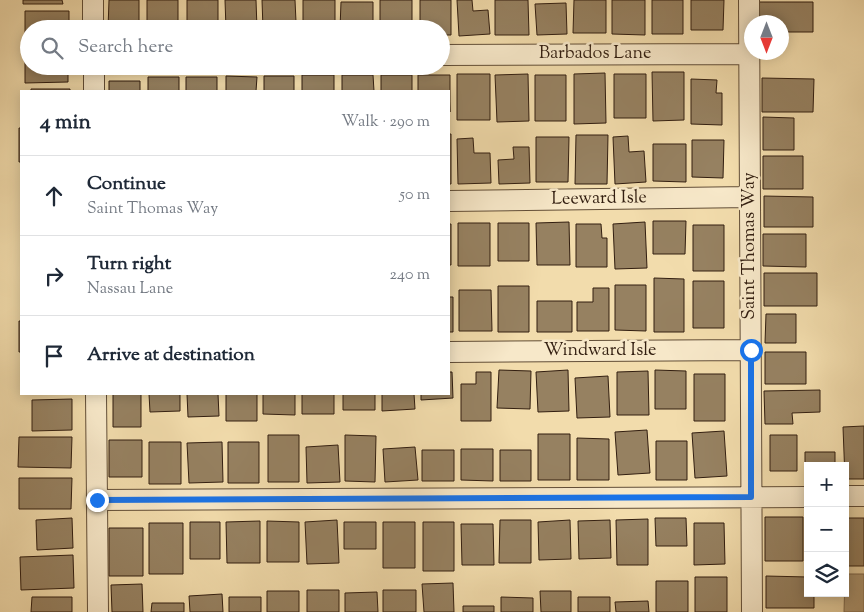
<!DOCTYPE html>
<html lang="en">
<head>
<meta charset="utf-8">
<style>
	:root { --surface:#fff; --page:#f6f6f7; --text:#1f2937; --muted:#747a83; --line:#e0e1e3 }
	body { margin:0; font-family:"Sorts Mill Goudy",serif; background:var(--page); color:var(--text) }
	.controls { position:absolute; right:15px; bottom:15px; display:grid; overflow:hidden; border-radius:0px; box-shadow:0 2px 12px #0003 }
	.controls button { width:45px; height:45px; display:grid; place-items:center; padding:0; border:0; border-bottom:1px solid var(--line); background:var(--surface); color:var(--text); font:25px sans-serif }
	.compass { position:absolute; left:744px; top:15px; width:45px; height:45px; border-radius:50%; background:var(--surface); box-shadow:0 2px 12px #0003; rotate:180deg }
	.stop { position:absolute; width:15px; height:15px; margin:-11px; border:4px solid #1a73e8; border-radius:50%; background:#fff }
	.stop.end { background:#1a73e8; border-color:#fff; box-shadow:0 1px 5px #0008 }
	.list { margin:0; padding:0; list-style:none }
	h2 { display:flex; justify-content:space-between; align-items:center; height:65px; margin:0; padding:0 20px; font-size:21px }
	h2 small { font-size:16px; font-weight:400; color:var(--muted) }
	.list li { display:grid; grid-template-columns:32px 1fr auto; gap:15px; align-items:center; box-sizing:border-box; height:80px; padding:0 20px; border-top:1px solid var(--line) }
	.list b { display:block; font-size:19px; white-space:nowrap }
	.list p { margin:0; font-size:16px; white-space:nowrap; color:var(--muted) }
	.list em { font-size:16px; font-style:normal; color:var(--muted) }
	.icon { flex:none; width:28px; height:28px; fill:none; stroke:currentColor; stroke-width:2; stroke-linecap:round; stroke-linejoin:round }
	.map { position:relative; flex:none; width:864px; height:612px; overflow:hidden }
	.search { position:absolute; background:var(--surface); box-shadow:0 2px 12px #0003; left:20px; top:20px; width:430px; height:55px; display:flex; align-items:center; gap:12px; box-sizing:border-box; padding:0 18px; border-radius:28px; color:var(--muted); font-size:19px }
	.panel { position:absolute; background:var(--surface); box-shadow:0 2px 12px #0003; left:20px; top:90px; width:430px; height:305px; border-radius:0px }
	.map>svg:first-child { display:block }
	.water { fill:#b19b77; stroke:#7e694e }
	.building { fill:#968161; stroke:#321e10 }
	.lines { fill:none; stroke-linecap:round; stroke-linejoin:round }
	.street-casing { stroke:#624e37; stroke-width:22 }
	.street { stroke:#f7e8c9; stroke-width:20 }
	.route { stroke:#1a73e8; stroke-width:6 }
	.labels { text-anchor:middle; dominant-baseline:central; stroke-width:5; stroke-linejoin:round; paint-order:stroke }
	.street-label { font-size:18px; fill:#321e10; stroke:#f7e8c9 }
</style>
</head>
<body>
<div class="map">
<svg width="864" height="612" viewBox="0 0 864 612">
	<rect width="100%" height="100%" fill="#f2dcac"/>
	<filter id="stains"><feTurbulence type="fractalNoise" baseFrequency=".004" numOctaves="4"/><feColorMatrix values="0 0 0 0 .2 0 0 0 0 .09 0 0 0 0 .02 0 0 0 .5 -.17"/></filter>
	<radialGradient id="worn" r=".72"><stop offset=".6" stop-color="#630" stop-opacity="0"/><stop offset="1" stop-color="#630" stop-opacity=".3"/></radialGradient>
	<path class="water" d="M845,574H864V612H844Z"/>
	<path class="building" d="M23,0H62L63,4H23Z
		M109,0H139V29H108Z
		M147,0H178V29H147Z
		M187,0H218V29H187Z
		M225,0H256L257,29H226Z
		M262,0H295L296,22L280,23V29H263Z
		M303,0H335V29H303Z
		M380,0H412V29H380Z
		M420,0H451V35H441V29H420Z
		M457,0H472L473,11L488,10L490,34L459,36Z
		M495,0H528L529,35H495Z
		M574,0H606V33H573Z
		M612,0H645V35L612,34Z
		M652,0H683V34H652Z
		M691,0H724L723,30H691Z
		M341,2H373V29H340Z
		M759,2H813V32H782V22H759Z
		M566,3L567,34L537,35L535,4Z
		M25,11H69V29H29V43H25Z
		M25,51H29V66H68V82L25,83Z
		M652,72H684V120L653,121Z
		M605,73L606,123L574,124V74Z
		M457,74H490V120H457Z
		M528,74L529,121L497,122L495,75Z
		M614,74H646V118H614Z
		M302,75H334V91H302Z
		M342,75H373L374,91H342Z
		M381,75H412V91H381Z
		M418,75H450V112L449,91H418Z
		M535,75H566V121H535Z
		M226,76L257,77L256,91H226Z
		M264,76H294V91H264Z
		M148,77H179V91H148Z
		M186,77H217V91H186Z
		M762,78L814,79L813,112H762Z
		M691,79L717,80L716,93H722V125L691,124Z
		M109,81H140V91H109Z
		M31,89H70V91H31Z
		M763,117L794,118V150H763Z
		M19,128H21V162H19Z
		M449,134H451V184H449Z
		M576,135H608L607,184H575Z
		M628,136L629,152L644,151L646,182L615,184L613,137Z
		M536,137H569L568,182H536Z
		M473,138L474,153H490L491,183L458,184L457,139Z
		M692,140H724L723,178L692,177Z
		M653,144H686V182L653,181Z
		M513,147H529L530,183L499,184L498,160L514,159Z
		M763,156H803V189H763Z
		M764,196L813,197V227H764Z
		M653,221H686L685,254H653Z
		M569,222L570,265H537L536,223Z
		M645,222L647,268L615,269L613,224Z
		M458,223H490V266H458Z
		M498,223H529V261H498Z
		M449,224H451V265H449Z
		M576,224H601L602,238H607V267H576Z
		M693,225H724V271H693Z
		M763,234H806V267L763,266Z
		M764,273H817V306H764Z
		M654,278L684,279V332H654Z
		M693,281H724V328H693Z
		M615,285H646V331L615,330Z
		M498,286H529V332H498Z
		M593,288H609V331H577V302H593Z
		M459,290H491L492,331H459Z
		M449,297H453V332H449Z
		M537,301H572V332H537Z
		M766,314H796V343H765Z
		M19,321H21V352H19Z
		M765,352H806V384H765Z
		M499,370L531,371L530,409L497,408Z
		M568,370L569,411L538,412L536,372Z
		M655,370L686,371V409H655Z
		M648,371L649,415H617V372Z
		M449,372H452L453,398L421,400V394H449Z
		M476,372H491V421H461V384H476Z
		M694,374H725V421H694Z
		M608,376L610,417L577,418L575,378Z
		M820,390V412L792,413L793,424H765L764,391Z
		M113,394H141V427H113Z
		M149,394H180V411L150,412Z
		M187,394H218L219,416L188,417Z
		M226,394H257V421H226Z
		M263,394H295V415L263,414Z
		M302,394H334V414H302Z
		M343,394H375V410H343Z
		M382,394H414L415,409L382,411Z
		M72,399V430L32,431V400Z
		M864,426V479H845L843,427Z
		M647,430L650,473L618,475L615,432Z
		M724,431L727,476L695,478L692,433Z
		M538,434H570V480H538Z
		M268,435H299V482H268Z
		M345,435L376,436L375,482L345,481Z
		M770,435H797V471H770Z
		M19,437H72L71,468L18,467Z
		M577,438L609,439V480H577Z
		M109,440H142V477H109Z
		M656,441H687V480H656Z
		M149,442H181V484H149Z
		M222,442L223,482L189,483L187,443Z
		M228,442H259V483H228Z
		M338,445L340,482L307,483L306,447Z
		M415,447L418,480L385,482L383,449Z
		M461,449H493V481L461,480Z
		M422,450H454V481H422Z
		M500,450H531V481H500Z
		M805,452H835V466H808V479H805Z
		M19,478H72L71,509H19Z
		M765,517H803V561H765Z
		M72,518L73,548L37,550L36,520Z
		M655,518H686L687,546H656Z
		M848,518H864V566H847Z
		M648,519V565H617L616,520Z
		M337,520L339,563L307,564L305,522Z
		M500,520H531V563H499Z
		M570,520L571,559L539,560L538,522Z
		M610,520L611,558L579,559L578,521Z
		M260,521V563H227L226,522Z
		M267,521L299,522V562H267Z
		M190,522H220V559H190Z
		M344,522H376V549H344Z
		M383,522H415V568H383Z
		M423,522H454V571H423Z
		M149,523H183V574H149Z
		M694,523H724L725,564L694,565Z
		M461,524H493L494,565H462Z
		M109,528H143V576H109Z
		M73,555L74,588L21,590L20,557Z
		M766,576L808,577V593H814V608H766Z
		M695,577H727V612H695Z
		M656,581H688V612H656Z
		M453,583L454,612H424L422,584Z
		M142,584L143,612H112L111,585Z
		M307,590H339V612H307Z
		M383,590H416V612H383Z
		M267,591H299V612H267Z
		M540,591H571V612H541Z
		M377,592L378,612H345V593Z
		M222,594L223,612H190L189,596Z
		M32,597H72V612H31Z
		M229,597H261V612H229Z
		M501,597L533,598V612H501Z
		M578,597H610V612H578Z
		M648,601L649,612H616L615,602Z
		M152,603H184V612H151Z
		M463,606H494V612H463Z"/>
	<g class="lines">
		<g class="street-casing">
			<path id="street" d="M93,0V29
				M749,0L752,612
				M441,55L749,54
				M94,66V91
				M449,201L750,197
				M449,352L751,350
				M96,394L98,612
				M845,496H864
				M97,500L808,497"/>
		</g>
		<use href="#street" class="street"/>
	</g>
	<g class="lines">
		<path class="route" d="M97,500L751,497V350"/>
	</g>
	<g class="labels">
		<g class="street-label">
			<text x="595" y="54">Barbados Lane</text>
			<text transform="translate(599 199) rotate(-1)">Leeward Isle</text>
			<text transform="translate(750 246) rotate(-90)">Saint Thomas Way</text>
			<text x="600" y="351">Windward Isle</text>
		</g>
	</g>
	<rect width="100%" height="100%" filter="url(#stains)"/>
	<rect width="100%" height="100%" fill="url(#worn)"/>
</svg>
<div class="controls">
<button>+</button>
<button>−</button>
<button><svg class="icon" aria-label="layers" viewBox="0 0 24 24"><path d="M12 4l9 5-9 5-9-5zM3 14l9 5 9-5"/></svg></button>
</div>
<svg class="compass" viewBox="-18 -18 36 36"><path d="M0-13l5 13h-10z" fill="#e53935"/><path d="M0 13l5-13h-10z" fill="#747a83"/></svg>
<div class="stop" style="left:751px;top:350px"></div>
<div class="stop end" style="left:97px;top:500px"></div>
<div class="search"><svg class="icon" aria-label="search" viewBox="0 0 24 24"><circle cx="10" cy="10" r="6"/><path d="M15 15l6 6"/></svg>Search here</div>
<section class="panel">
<h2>4 min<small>Walk · 290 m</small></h2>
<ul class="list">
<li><svg class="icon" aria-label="ahead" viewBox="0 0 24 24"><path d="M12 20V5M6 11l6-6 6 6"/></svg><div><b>Continue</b><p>Saint Thomas Way</p></div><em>50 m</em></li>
<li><svg class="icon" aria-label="right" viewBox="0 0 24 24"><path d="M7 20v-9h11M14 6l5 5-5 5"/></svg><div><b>Turn right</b><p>Nassau Lane</p></div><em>240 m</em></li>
<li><svg class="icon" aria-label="arrive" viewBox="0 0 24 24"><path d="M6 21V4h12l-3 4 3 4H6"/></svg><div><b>Arrive at destination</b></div></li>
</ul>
</section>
</div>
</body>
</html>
